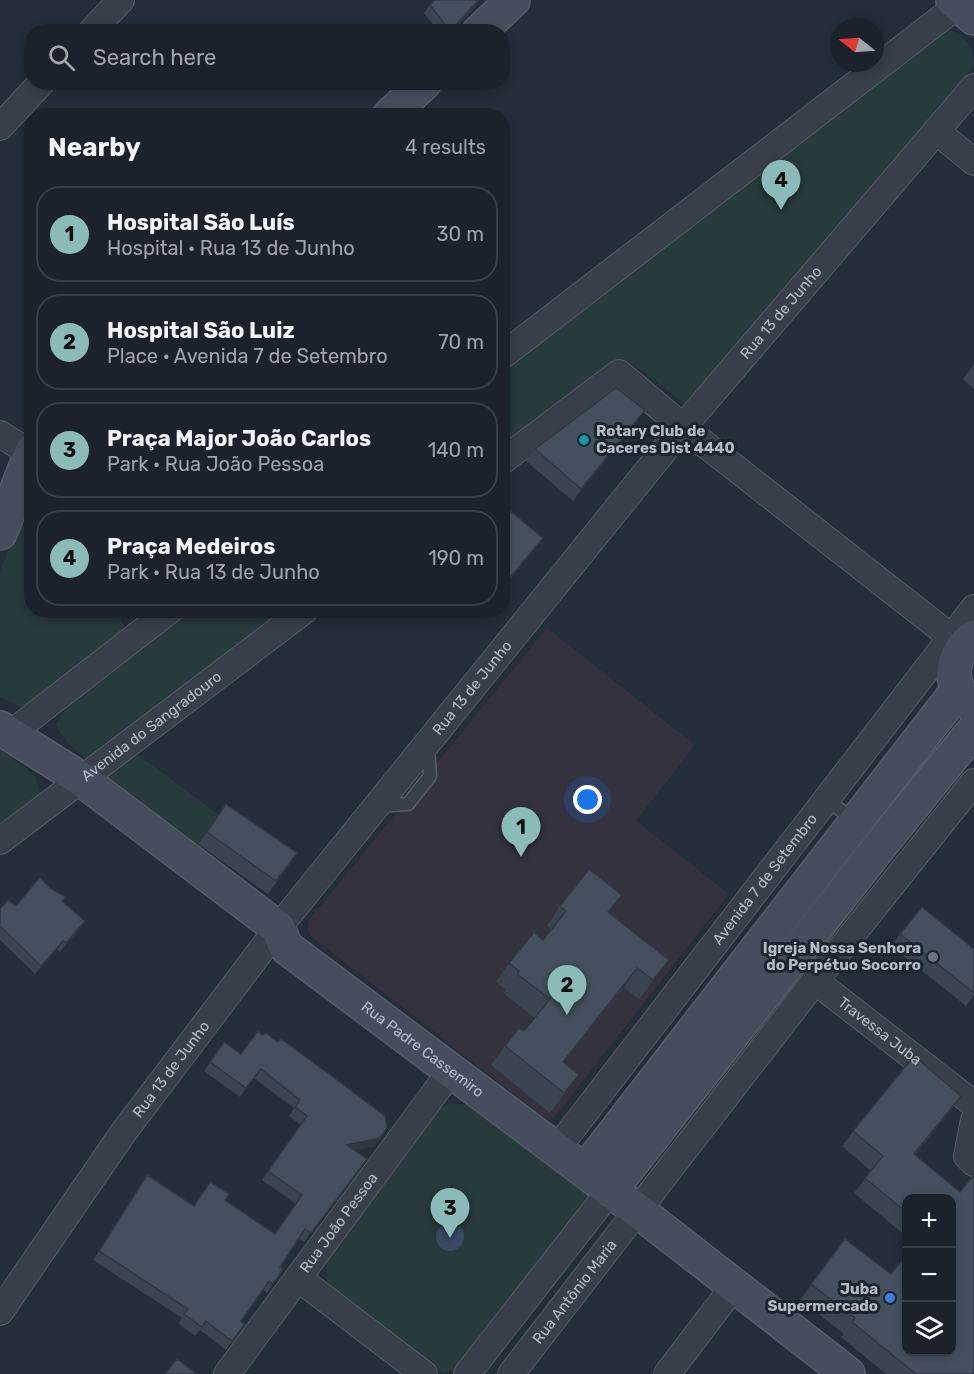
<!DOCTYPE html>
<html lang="en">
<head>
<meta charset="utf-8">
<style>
	:root { --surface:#1b222c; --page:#242a34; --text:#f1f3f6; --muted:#a0a4a9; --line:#393f48; --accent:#8bbbb9 }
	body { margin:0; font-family:Rubik,sans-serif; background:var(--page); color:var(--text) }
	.controls { position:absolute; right:18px; bottom:18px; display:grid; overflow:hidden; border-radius:12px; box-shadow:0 3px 9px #0003 }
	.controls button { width:54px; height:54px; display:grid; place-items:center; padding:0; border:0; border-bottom:2px solid var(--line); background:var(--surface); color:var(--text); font:30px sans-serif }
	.compass { position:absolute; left:830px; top:18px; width:54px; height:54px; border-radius:50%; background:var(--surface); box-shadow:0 3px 9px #0003; rotate:287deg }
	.you { position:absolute; left:588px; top:800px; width:21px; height:21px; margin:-15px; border:4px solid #fff; border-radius:50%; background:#1a73e8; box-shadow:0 0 0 9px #1a73e833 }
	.badge { display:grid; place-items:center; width:39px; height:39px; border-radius:50%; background:var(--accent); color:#111; font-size:20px; font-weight:700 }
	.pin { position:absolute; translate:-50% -50px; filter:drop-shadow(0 2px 3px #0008) }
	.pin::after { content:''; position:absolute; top:32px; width:21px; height:18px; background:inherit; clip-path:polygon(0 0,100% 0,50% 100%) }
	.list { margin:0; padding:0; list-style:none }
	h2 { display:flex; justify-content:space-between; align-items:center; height:78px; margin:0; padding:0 24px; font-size:26px }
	h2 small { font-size:20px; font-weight:400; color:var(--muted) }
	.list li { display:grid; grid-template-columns:39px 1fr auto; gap:18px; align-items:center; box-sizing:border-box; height:96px; margin:0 12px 12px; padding:0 12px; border:2px solid var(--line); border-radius:24px }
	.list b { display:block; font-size:22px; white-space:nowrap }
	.list p { margin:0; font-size:20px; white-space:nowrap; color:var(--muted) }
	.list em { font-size:20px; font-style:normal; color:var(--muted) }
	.icon { flex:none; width:33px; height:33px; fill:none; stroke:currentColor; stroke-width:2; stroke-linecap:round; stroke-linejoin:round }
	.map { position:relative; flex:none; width:974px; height:1374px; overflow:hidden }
	.search { position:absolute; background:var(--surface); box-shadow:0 3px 9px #0003; left:24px; top:24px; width:486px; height:66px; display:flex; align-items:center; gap:15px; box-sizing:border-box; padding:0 21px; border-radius:24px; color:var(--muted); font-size:22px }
	.panel { position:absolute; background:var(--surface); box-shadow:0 3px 9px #0003; left:24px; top:108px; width:486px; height:510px; border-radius:24px }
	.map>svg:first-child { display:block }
	.medical { fill:#34323f }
	.green { fill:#273a3c }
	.water { fill:#3a4a62 }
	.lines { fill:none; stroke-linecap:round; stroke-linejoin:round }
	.lane-casing { stroke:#565d68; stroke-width:15 }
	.street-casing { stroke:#565d68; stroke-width:28 }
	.secondary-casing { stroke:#565d68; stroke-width:36 }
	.lane { stroke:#383f4a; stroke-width:12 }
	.street { stroke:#383f4a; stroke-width:26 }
	.secondary { stroke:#464e5d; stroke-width:33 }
	.wall { fill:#3b4551 }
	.shaded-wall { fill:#303842 }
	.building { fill:#45505e; stroke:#303842; stroke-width:1.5 }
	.culture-dot { fill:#0f9aa8; stroke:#1d242f; stroke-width:2 }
	.worship-dot { fill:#6b7280; stroke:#1d242f; stroke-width:2 }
	.shop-dot { fill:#3f7fe0; stroke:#1d242f; stroke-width:2 }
	.labels { text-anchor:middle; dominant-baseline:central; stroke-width:6; stroke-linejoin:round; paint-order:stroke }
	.street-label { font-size:15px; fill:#b3bac6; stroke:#1d242f }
	.poi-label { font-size:15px; font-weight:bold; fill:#b3bac6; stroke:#1d242f; text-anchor:end }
</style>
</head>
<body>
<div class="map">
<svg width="974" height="1374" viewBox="0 0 974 1374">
	<rect width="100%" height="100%" fill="#242d3a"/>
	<path class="medical" d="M547,628L695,745L636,821L729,894L553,1119L545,1118L311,936L308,929L309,920Z"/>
	<path class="green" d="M948,29C965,36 974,47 974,66L691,400L685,404L629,361C601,364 529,424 503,443V368Z
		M26,503L31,511L32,610L113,611L128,630L34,701L22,707L0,697V572Z
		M182,611H284L88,759C74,751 63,739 56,725L70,701Z
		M0,749L35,776L42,799L0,833Z
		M133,751L218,814L192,852L105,782L106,772Z
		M452,1103L467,1105L592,1196L459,1368L444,1373L435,1369L332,1289L327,1282L326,1257L432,1113Z"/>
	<path class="water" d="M436 1237a14 14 0 1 1 28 0a14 14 0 1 1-28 0Z"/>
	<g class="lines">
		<g class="lane-casing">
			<path id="lane" d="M827,800L855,821
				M377,806L408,804L430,776L428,746"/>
		</g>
		<g class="street-casing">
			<g id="street">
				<path d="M91,32L121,0"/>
				<path d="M0,127L42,82"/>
				<path d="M936,131L974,162"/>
				<path d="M502,356L965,0"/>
				<path d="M0,434L30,453"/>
				<path d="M502,461L619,373L683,427L951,637L965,644"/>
				<path d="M10,734L170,610"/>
				<path id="s1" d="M0,841L305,610"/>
				<path id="s2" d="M815,981L974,1104"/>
				<path d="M974,1120L967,1156L974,1163"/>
				<path id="s3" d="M556,1150L974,608"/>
				<path d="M298,1278L424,1374"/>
				<path id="s4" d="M0,1312L123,1133L278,928L683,427L974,87"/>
				<path id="s5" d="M227,1374L451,1071"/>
				<path d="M467,1374L610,1191"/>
				<path id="s6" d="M511,1374L815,981L974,782"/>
				<path d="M667,1374L735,1285"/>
			</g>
		</g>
		<g class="secondary-casing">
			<g id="secondary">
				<path d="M953,0L974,18"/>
				<path d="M479,32L513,0"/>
				<path d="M389,116L425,82"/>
				<path d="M0,533L32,451"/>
				<path d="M972,705C946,688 950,653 974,637"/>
				<path id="s7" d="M0,728L81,779L278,928L286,947L637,1210L848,1374"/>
				<path d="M585,1171L958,690"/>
				<path d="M610,1191L883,842L974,730"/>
			</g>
		</g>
		<use href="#lane" class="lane"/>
		<use href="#street" class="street"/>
		<use href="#secondary" class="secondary"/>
	</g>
	<path class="wall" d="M430,5L475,7L452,32H439L424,13Z
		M974,364V389L963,379Z
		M645,410L636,422L573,501L526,461L535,449Z
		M502,504L534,550L502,588Z
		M119,610H136L125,619Z
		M226,804L297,853L268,894L198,844Z
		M62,901L79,930L60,952L57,949L35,974L0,940V909Z
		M560,906L609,913L669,960L656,979L639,999L624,988L564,1062L565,1094L550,1113L491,1065L505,1046L524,1031L535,1018L503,993L506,990L496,982L509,963L543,940L551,929L547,926Z
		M900,934L974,949V995L966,1006L891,946Z
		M224,1042L374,1146L355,1150L361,1168L304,1242L299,1239L280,1267L283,1269L267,1293L263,1290L241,1321L245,1324L226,1350L200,1330L195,1336L178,1323L182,1318L93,1260L147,1175L194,1206L225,1200L275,1234L296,1204L262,1180L301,1125L289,1116L294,1108L254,1078L240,1097L204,1071Z
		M914,1056L961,1096L950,1111L915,1155L960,1192L974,1175V1374H886L841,1337L844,1334L800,1300L845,1239L891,1274L906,1255V1352H951V1198H906V1236L854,1193L871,1171L842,1146L853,1131Z"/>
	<path class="shaded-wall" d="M479,0L475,7L452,32H450Z
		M645,410L636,422L573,501L581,489Z
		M543,538L534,550L502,588L508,580Z
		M131,610H136L125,619Z
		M85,921L79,930L60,952L66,943Z
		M63,941L57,949L35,974L41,966Z
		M669,960L656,979L639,999L653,980Z
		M637,968L624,988L550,1081L563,1062Z
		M579,1075L565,1094L550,1113L564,1093Z
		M961,1096L950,1111L903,1169L914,1154Z
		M380,1138L374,1146L341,1153L347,1145Z"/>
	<path class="building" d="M435,0H479L450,31L430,5Z
		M616,388L645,410L581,489L535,449Z
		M502,504L543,538L508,580L502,575Z
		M226,804L297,853L276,881L207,832Z
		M589,869L622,895L608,912L669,960L653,980L637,968L563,1062L579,1075L564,1093L505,1046L519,1028L524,1031L550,999L517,974L519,971L509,963L534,932L543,940L566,911L560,906Z
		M40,877L50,888L66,897L62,901L85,921L66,943L63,941L41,966L0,926V909L8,900L16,906Z
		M922,907L974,949V993L900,934Z
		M258,1031L262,1035L266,1033L278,1042L281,1039L328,1073L385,1116L387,1128L380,1138L347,1145L367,1159L311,1233L305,1229L280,1267L283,1269L273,1284L269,1281L241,1321L245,1324L232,1341L206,1321L202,1327L184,1314L188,1309L99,1251L147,1175L194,1206L210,1182L229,1194L225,1200L275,1234L302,1195L268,1171L307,1116L295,1107L300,1100L261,1069L246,1088L210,1062L224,1042L241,1054Z
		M914,1056L961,1096L914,1154L960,1192L974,1175V1374H916L852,1322L855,1318L811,1284L845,1239L891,1274L906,1255V1352H951V1198H906V1212L865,1178L883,1156L853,1131Z
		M177,1359L197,1374H165Z"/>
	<circle class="culture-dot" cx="584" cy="440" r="6"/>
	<circle class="worship-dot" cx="933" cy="957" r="6"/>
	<circle class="shop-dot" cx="890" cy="1298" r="6"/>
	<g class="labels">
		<g class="street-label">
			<text stroke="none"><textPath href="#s4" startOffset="1269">Rua 13 de Junho</textPath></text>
			<text stroke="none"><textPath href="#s4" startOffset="783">Rua 13 de Junho</textPath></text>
			<text stroke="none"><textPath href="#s1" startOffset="190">Avenida do Sangradouro</textPath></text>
			<text stroke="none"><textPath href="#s3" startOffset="342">Avenida 7 de Setembro</textPath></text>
			<text stroke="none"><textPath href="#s2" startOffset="82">Travessa Juba</textPath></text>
			<text stroke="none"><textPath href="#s7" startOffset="534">Rua Padre Cassemiro</textPath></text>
			<text stroke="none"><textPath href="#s4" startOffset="297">Rua 13 de Junho</textPath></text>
			<text stroke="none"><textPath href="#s5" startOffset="188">Rua João Pessoa</textPath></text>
			<text stroke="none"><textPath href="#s6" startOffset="104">Rua Antônio Maria</textPath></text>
		</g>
		<g class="poi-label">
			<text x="596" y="431" text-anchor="start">Rotary Club de<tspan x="596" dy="17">Caceres Dist 4440</tspan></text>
			<text x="921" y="948">Igreja Nossa Senhora<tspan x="921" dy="17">do Perpétuo Socorro</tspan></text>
			<text x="878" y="1289">Juba<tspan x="878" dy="17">Supermercado</tspan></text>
		</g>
	</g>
</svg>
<div class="controls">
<button>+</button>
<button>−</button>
<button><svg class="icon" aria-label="layers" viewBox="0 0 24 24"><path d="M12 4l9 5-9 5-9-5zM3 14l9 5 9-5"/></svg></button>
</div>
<svg class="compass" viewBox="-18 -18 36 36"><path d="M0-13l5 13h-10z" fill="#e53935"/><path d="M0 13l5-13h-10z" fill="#a0a4a9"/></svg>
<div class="you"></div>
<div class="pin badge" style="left:521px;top:857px">1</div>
<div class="pin badge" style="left:567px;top:1015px">2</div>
<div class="pin badge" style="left:450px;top:1238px">3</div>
<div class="pin badge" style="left:781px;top:210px">4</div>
<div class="search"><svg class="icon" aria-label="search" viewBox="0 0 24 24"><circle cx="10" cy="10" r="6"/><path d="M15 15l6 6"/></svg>Search here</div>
<section class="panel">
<h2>Nearby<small>4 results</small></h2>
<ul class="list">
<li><span class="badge">1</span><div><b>Hospital São Luís</b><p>Hospital · Rua 13 de Junho</p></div><em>30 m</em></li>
<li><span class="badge">2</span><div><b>Hospital São Luiz</b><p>Place · Avenida 7 de Setembro</p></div><em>70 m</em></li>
<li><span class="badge">3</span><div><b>Praça Major João Carlos</b><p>Park · Rua João Pessoa</p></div><em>140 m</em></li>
<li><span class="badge">4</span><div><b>Praça Medeiros</b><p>Park · Rua 13 de Junho</p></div><em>190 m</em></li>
</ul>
</section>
</div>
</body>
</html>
